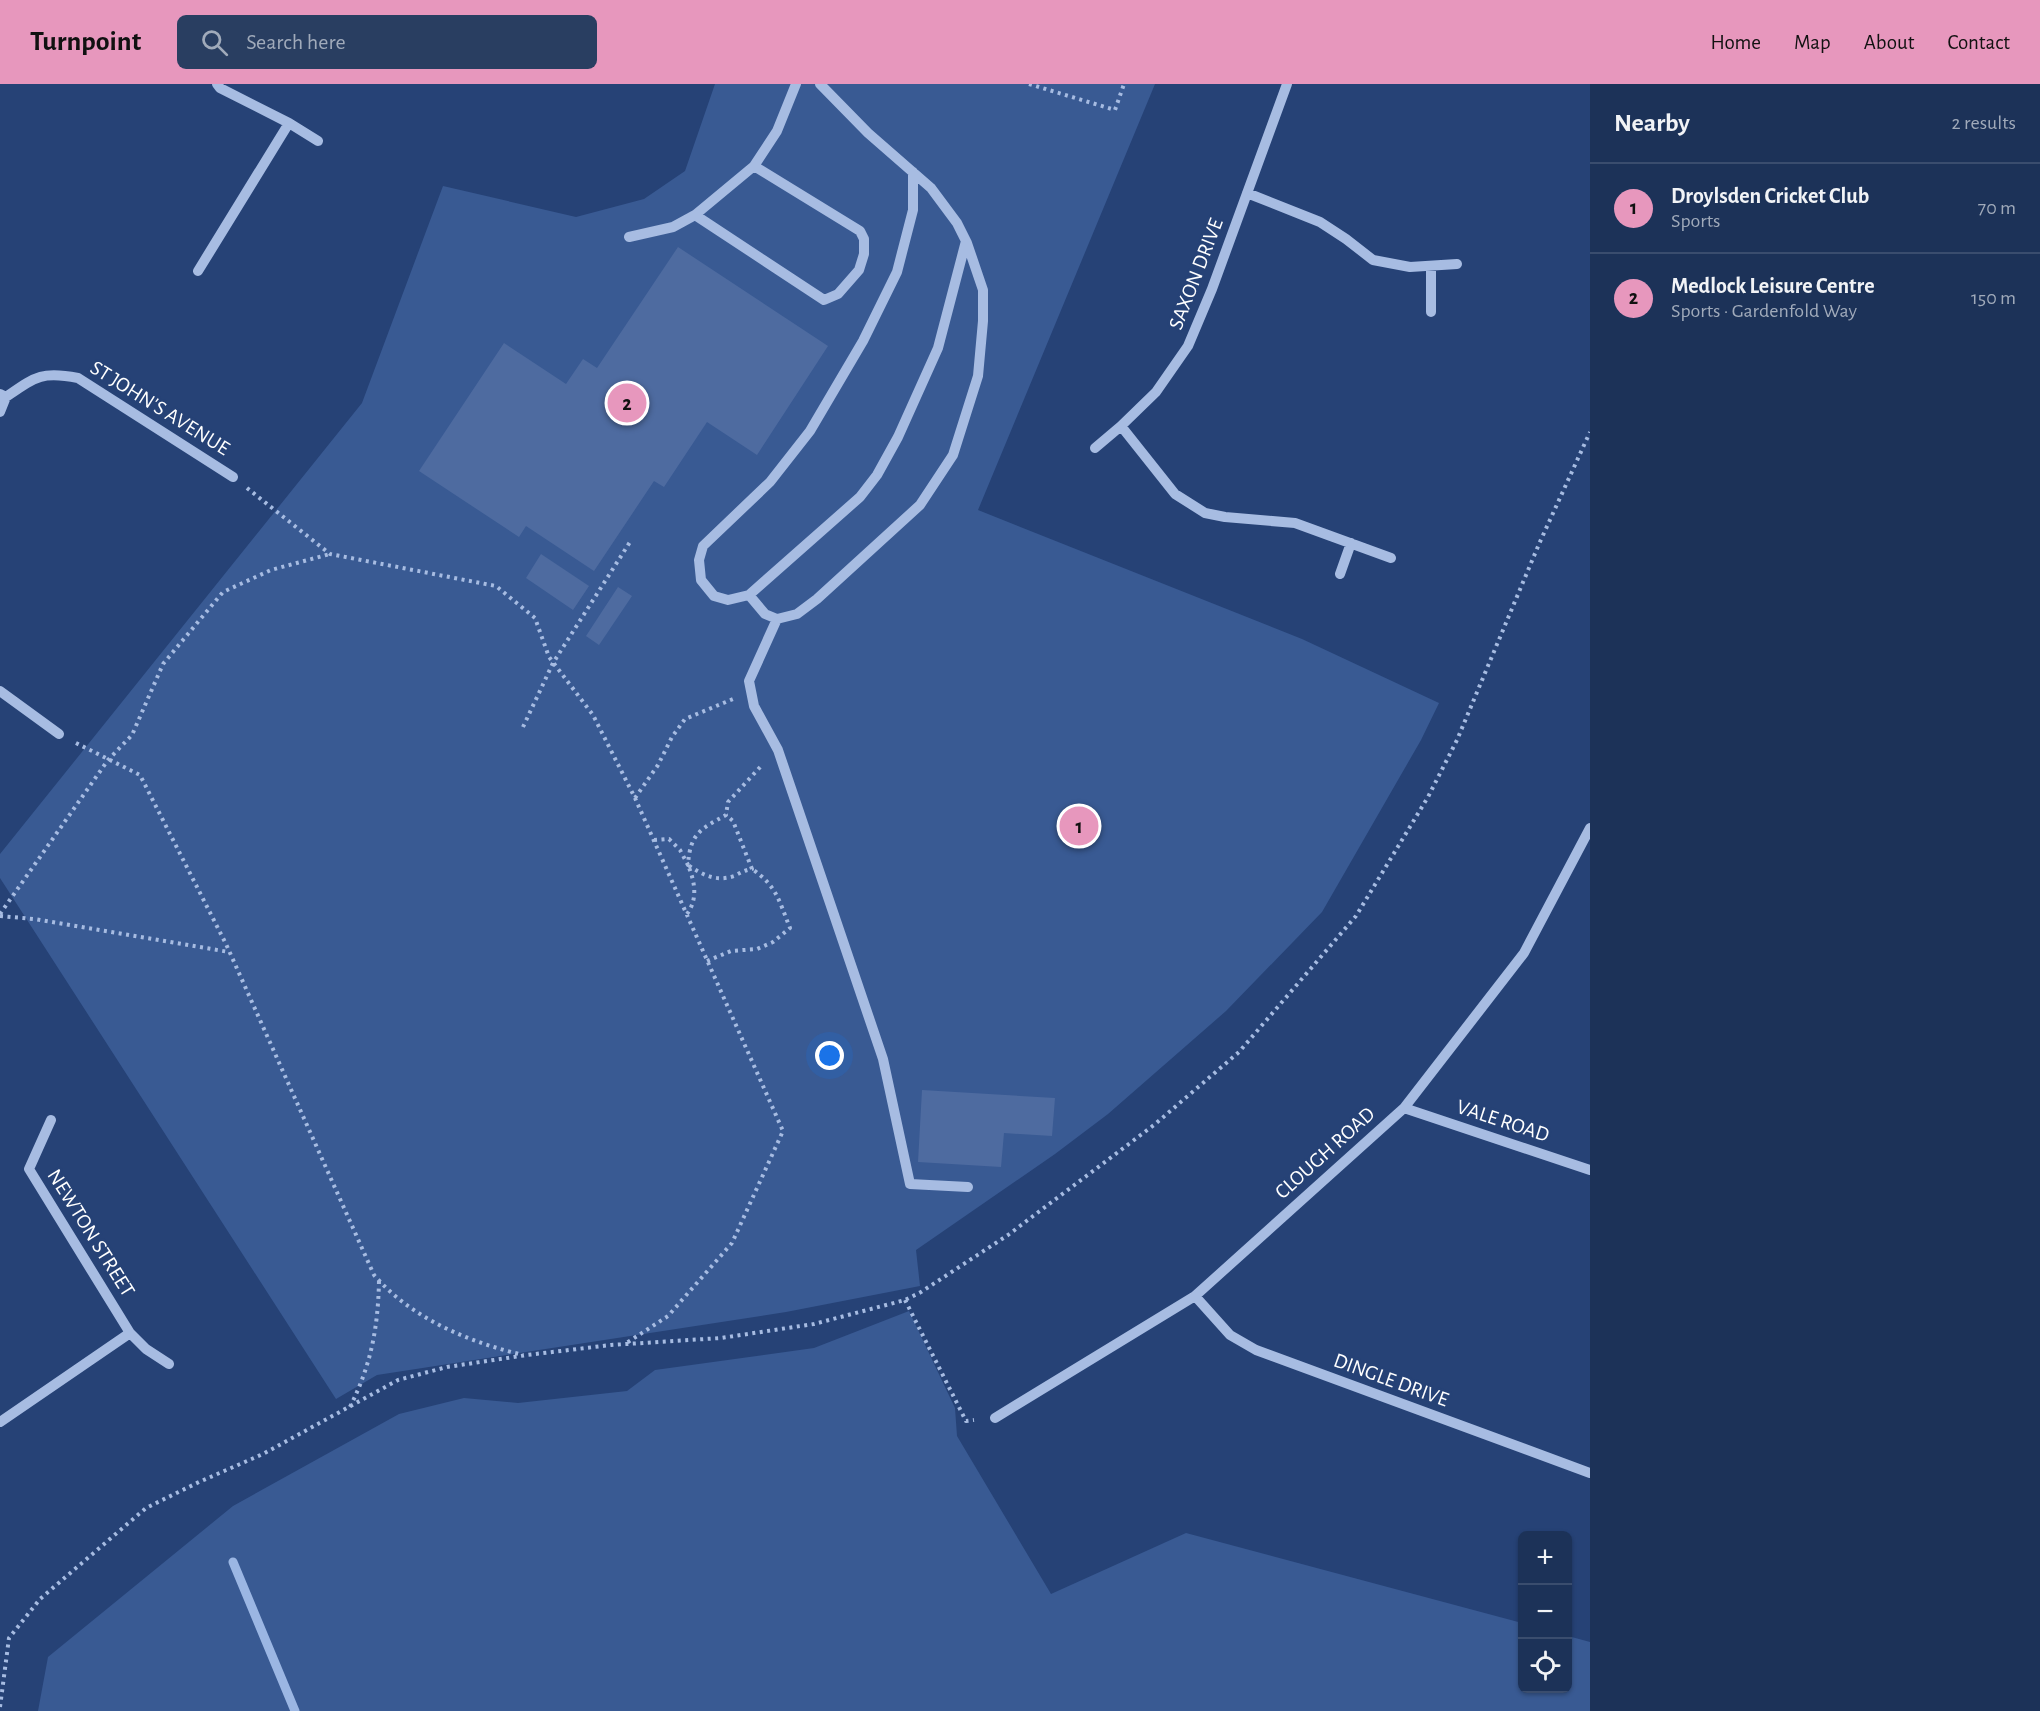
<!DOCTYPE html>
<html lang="en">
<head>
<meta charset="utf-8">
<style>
	:root { --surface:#1c3258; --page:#293e61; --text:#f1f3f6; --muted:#a0aaba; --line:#3a4d6e; --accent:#e797bd }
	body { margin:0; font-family:"Alegreya Sans",sans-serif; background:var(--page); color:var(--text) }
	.controls { position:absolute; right:18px; bottom:18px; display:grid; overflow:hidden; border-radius:9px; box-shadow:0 2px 4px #0004 }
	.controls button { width:54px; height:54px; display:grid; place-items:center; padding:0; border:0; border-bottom:2px solid var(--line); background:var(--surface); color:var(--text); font:30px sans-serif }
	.you { position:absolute; left:830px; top:972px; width:21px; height:21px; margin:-15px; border:4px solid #fff; border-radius:50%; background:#1a73e8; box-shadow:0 0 0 9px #1a73e833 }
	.badge { display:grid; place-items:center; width:39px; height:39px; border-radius:50%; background:var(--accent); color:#111; font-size:20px; font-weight:700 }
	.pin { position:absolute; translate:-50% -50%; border:3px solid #fff; box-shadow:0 2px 6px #0006 }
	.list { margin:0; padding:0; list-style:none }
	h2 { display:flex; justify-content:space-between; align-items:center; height:78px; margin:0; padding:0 24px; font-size:26px }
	h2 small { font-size:20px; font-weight:400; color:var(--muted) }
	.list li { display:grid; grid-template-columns:39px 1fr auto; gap:18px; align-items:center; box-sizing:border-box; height:90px; padding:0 24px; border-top:2px solid var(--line) }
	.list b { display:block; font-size:22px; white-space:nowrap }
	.list p { margin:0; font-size:20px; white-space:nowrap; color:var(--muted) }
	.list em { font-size:20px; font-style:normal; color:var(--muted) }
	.icon { flex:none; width:33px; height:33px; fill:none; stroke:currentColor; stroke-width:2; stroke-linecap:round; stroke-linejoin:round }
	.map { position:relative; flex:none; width:1590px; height:1627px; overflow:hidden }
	header { display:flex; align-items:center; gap:36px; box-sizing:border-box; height:84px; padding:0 30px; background:var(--accent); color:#111 }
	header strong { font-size:28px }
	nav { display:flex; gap:33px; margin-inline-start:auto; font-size:21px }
	.search { width:420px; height:54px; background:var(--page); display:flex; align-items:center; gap:15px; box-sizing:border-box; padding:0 21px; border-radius:9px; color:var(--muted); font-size:22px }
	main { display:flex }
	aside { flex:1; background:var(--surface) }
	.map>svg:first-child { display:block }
	.green { fill:#395a93 }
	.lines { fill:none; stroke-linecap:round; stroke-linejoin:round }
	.stream { stroke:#9bb6e3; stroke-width:9 }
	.building { fill:#4e6ba0 }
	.path { stroke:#a7bce2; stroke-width:4; stroke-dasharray:3 4.5; stroke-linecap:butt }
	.minor { stroke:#a7bce2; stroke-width:10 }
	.labels { text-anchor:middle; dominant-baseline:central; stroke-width:5; stroke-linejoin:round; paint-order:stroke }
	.street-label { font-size:21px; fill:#fff; stroke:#264276 }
</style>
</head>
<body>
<header>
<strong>Turnpoint</strong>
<div class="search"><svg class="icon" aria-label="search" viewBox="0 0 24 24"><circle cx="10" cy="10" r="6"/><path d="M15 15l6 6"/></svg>Search here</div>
<nav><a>Home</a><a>Map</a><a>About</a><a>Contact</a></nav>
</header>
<main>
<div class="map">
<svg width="1590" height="1627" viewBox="0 0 1590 1627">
	<rect width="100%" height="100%" fill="#264276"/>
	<path class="green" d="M715,0H1155L978,426L1302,555L1439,619L1421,656L1322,828L1226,927L1108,1030L1055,1070L916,1166L920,1202L786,1228L377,1291L336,1315L0,794V770L362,319L443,102L576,133L644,115L685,87Z
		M909,1227L955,1324L957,1352L1051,1510L1186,1449L1522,1539V1604H1568V1552L1590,1558V1627H38L48,1573L233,1422L399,1330L464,1314L518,1319L627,1307L655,1286L814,1264Z"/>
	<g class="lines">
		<path class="stream" d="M233,1478L295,1627"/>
	</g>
	<path class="building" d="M678,163L828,262L757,371L707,338L664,403L654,397L594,487L526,442L519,453L419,387L504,259L566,300L583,275L597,284Z
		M541,470L589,502L573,526L526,494Z
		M618,503L632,512L599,561L586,552Z
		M922,1006L1055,1014L1052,1052L1004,1049L1001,1083L918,1078Z"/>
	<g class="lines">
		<path class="path" d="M1029,0L1115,26L1124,0
			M247,404L330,470L496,502L535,534L549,573L593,631L635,714L783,1047L732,1159L668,1232L625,1260
			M523,643L553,579L630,458
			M76,659L140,691L226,860L374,1191C412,1235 469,1258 523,1271
			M635,714L658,681L672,653L685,635L733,615
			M654,756L669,755L680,766L688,781C690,749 701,745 726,731L728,718L762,681
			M0,830L108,676L132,651L163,580L223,508L271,486L330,470
			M687,830C698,815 695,798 688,781C703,791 716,798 734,792C740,789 745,786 752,785L733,737L726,731
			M0,832L34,835L229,868
			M707,877L731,867L757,865L773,858L790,844C779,817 777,802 752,785
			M905,1216L966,1337L974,1336
			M350,1323C371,1281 378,1244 379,1197
			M0,1623L9,1554L40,1515L146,1424L199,1398L263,1370L398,1296L447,1283L527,1271L611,1261L721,1254L814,1240L905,1216L921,1208L1008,1151L1154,1041L1239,968L1356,832L1428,713L1457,656L1539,460L1590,348"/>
		<path class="minor" d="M217,0L220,4L289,39L318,57
			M820,0L868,49L931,104L957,139L967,159L983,206V237L978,292L953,371L920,421L817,515L797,530L777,535L765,530L749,511L860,413L877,391L898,353L938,264L966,157
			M1247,109L1320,138L1346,155L1373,176L1410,183L1457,180
			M695,131L824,216L838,210L859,186L864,170V155L860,147L754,82
			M629,153L673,143L695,131L754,82L777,47L796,0
			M1431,182V228
			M198,187L289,39
			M0,310L6,313C35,293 41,287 78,294L233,393
			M0,328L6,313
			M1121,342L1175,410L1205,429L1225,433L1295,439L1391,474
			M1095,364L1121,342L1156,308L1188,262L1212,205L1287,0
			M1340,490L1351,459
			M749,511L728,516L714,512L701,496L699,476L703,462L770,398L810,347L863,257L897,188L913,126V88
			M777,535L749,597L754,622L778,666L883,975L910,1100L968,1103
			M0,607L59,650
			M1404,1024L1590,1086
			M51,1036L29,1085L130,1249L146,1265L169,1280
			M1195,1212L1230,1251L1256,1266L1590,1389
			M995,1334L1195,1212L1404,1024L1524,869L1590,744
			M0,1338L130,1249"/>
	</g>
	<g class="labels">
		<g class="street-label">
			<text transform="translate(1196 190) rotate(-69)">SAXON DRIVE</text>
			<text transform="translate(160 324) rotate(32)">ST JOHN'S AVENUE</text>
			<text transform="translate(1503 1037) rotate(18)">VALE ROAD</text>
			<text transform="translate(1325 1069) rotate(-42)">CLOUGH ROAD</text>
			<text transform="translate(91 1149) rotate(58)">NEWTON STREET</text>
			<text transform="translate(1391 1296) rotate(20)">DINGLE DRIVE</text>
		</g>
	</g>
</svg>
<div class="controls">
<button>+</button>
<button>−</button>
<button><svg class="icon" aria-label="locate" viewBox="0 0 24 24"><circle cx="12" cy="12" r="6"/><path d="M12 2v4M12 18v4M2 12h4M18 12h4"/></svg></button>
</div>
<div class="you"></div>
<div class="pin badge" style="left:1079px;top:742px">1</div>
<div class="pin badge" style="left:627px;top:319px">2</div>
</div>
<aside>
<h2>Nearby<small>2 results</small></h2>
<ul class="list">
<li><span class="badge">1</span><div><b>Droylsden Cricket Club</b><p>Sports</p></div><em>70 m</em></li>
<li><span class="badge">2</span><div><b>Medlock Leisure Centre</b><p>Sports · Gardenfold Way</p></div><em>150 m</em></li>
</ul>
</aside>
</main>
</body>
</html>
